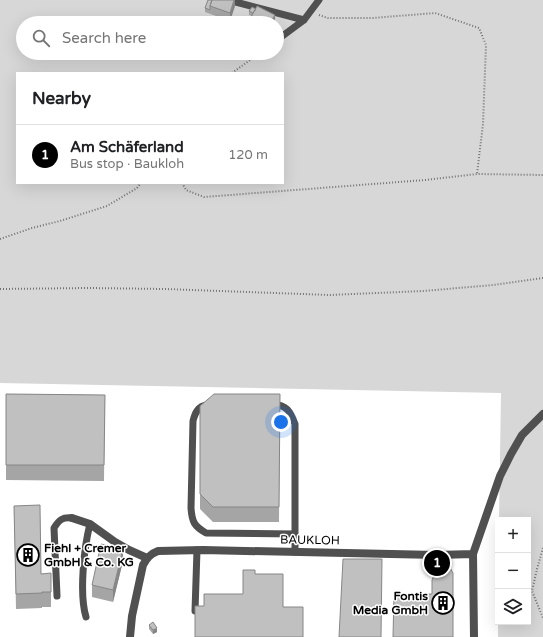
<!DOCTYPE html>
<html lang="en">
<head>
<meta charset="utf-8">
<style>
	:root { --surface:#fff; --page:#f6f6f6; --text:#202124; --muted:#757577; --line:#e0e0e0; --accent:#000 }
	body { margin:0; font-family:"Varela Round",sans-serif; background:var(--page); color:var(--text) }
	.controls { position:absolute; right:12px; bottom:12px; display:grid; overflow:hidden; border-radius:0px; box-shadow:0 4px 16px #0002 }
	.controls button { width:36px; height:36px; display:grid; place-items:center; padding:0; border:0; border-bottom:1px solid var(--line); background:var(--surface); color:var(--text); font:20px sans-serif }
	.you { position:absolute; left:281px; top:422px; width:14px; height:14px; margin:-10px; border:3px solid #fff; border-radius:50%; background:#1a73e8; box-shadow:0 0 0 6px #1a73e833 }
	.badge { display:grid; place-items:center; width:26px; height:26px; border-radius:50%; background:var(--accent); color:#fff; font-size:13px; font-weight:700 }
	.pin { position:absolute; translate:-50% -50%; border:2px solid #fff; box-shadow:0 1px 4px #0006 }
	.list { margin:0; padding:0; list-style:none }
	h2 { display:flex; justify-content:space-between; align-items:center; height:52px; margin:0; padding:0 16px; font-size:17px }
	h2 small { font-size:13px; font-weight:400; color:var(--muted) }
	.list li { display:grid; grid-template-columns:26px 1fr auto; gap:12px; align-items:center; box-sizing:border-box; height:60px; padding:0 16px; border-top:1px solid var(--line) }
	.list b { display:block; font-size:15px; white-space:nowrap }
	.list p { margin:0; font-size:13px; white-space:nowrap; color:var(--muted) }
	.list em { font-size:13px; font-style:normal; color:var(--muted) }
	.icon { flex:none; width:22px; height:22px; fill:none; stroke:currentColor; stroke-width:2; stroke-linecap:round; stroke-linejoin:round }
	.map { position:relative; flex:none; width:543px; height:637px; overflow:hidden }
	.search { position:absolute; background:var(--surface); box-shadow:0 4px 16px #0002; left:16px; top:16px; width:268px; height:44px; display:flex; align-items:center; gap:10px; box-sizing:border-box; padding:0 14px; border-radius:22px; color:var(--muted); font-size:15px }
	.panel { position:absolute; background:var(--surface); box-shadow:0 4px 16px #0002; left:16px; top:72px; width:268px; height:112px; border-radius:0px }
	.map>svg:first-child { display:block }
	.green { fill:#d7d7d7; fill-rule:evenodd }
	.lines { fill:none; stroke-linecap:round; stroke-linejoin:round }
	.path { stroke:#727272; stroke-width:2; stroke-dasharray:1 2; stroke-linecap:butt }
	.service { stroke:#505050; stroke-width:7 }
	.minor { stroke:#505050; stroke-width:8 }
	.wall { fill:#a5a5a5 }
	.shaded-wall { fill:#868686 }
	.building { fill:#c0c0c0; stroke:#868686 }
	.labels { text-anchor:middle; dominant-baseline:central; stroke-width:3; stroke-linejoin:round; paint-order:stroke }
	.street-label { font-size:12px; fill:#000; stroke:#fff }
	.poi-label { font-size:12px; font-weight:bold; fill:#000; stroke:#fff; text-anchor:start }
</style>
</head>
<body>
<div class="map">
<svg width="543" height="637" viewBox="0 0 543 637">
	<rect width="100%" height="100%" fill="#fff"/>
	<path class="green" d="M0,0H543V637H498V622H528V520H499L501,393L0,383ZM23,23H277V53H23ZM17,73H283V183H17Z"/>
	<g class="lines">
		<path class="path" d="M319,15L328,18H373L435,13L479,28L486,45L483,124L477,174
			M232,73L260,53
			M182,183L186,190L204,197L425,180L477,174L543,175
			M0,239L32,228L60,221L107,206L137,188L141,183
			M0,289L89,288L165,289L330,295L423,291L493,285L543,278
			M543,548L537,569L532,591L543,618"/>
		<path class="service" d="M228,0L304,20
			M277,40L304,20L319,0
			M272,404C287,405 290,411 295,424V552
			M207,405C198,406 195,413 193,421L191,508C192,522 194,526 206,533L295,534
			M57,596L54,528C59,520 62,517 72,518
			M195,611L197,550
			M86,617C79,594 84,547 90,524"/>
		<path class="minor" d="M72,518L90,524L115,542L129,550L147,558
			M130,637L132,616L143,565C147,558 150,554 158,551L203,550L437,555L473,554
			M474,637L473,554L500,476L511,454L522,435L543,414"/>
	</g>
	<path class="wall" d="M208,0H235V6L230,21L205,12V8Z
		M249,11L275,23H250V19L252,16L249,15Z
		M6,394L105,395L104,481L6,480Z
		M280,394L279,522H213L200,509V406Z
		M14,506L41,574L51,592V607H42V608L16,609Z
		M123,561L113,602L92,597V585Z
		M149,625L157,632L153,634L149,629Z"/>
	<path class="shaded-wall" d="M234,0H235V6L230,21V13Z
		M275,15V23H270Z
		M123,549V561L113,602V590Z
		M157,628V632L153,634V630Z"/>
	<path class="building" d="M208,0H212L210,6V10L205,8Z
		M212,0H234L230,13L210,6Z
		M257,6L275,15L270,23H257L250,19Z
		M252,7L256,9L253,13L249,11Z
		M6,394L105,395L104,465H6Z
		M214,394H280L279,507H213L200,494V406Z
		M40,505L41,574L51,573V592H42V593L16,594L14,506Z
		M101,544L123,549L113,590L92,585Z
		M343,559H382L381,637H339Z
		M448,564L453,573V637H393L394,594H432V580L435,573L439,569Z
		M243,570H255V574H283V607H303V637H195V606H204V594H243Z
		M153,622L157,628L153,630L149,625Z"/>
	<defs>
		<g id="building-ring" transform="scale(1.15)"><circle r="9.5" fill="#fff" stroke="#000" stroke-width="1.5"/><path d="M-4-6H4V6H1V3H-1V6H-4ZM-2.5-4.3h1.7v1.8h-1.7ZM.8-4.3h1.7v1.8H.8ZM-2.5-1h1.7V.8h-1.7ZM.8-1h1.7V.8H.8Z" fill="#000"/></g>
	</defs>
	<g fill-rule="evenodd">
		<use href="#building-ring" x="28" y="555"/>
		<use href="#building-ring" x="443" y="603"/>
	</g>
	<g class="labels">
		<g class="street-label">
			<text transform="translate(310 540) rotate(1)">BAUKLOH</text>
		</g>
		<g class="poi-label">
			<text x="44" y="548">Fiehl + Cremer<tspan x="44" dy="14">GmbH &amp; Co. KG</tspan></text>
			<text x="428" y="596" text-anchor="end">Fontis<tspan x="428" dy="14">Media GmbH</tspan></text>
		</g>
	</g>
</svg>
<div class="controls">
<button>+</button>
<button>−</button>
<button><svg class="icon" aria-label="layers" viewBox="0 0 24 24"><path d="M12 4l9 5-9 5-9-5zM3 14l9 5 9-5"/></svg></button>
</div>
<div class="you"></div>
<div class="pin badge" style="left:437px;top:563px">1</div>
<div class="search"><svg class="icon" aria-label="search" viewBox="0 0 24 24"><circle cx="10" cy="10" r="6"/><path d="M15 15l6 6"/></svg>Search here</div>
<section class="panel">
<h2>Nearby<small></small></h2>
<ul class="list">
<li><span class="badge">1</span><div><b>Am Schäferland</b><p>Bus stop · Baukloh</p></div><em>120 m</em></li>
</ul>
</section>
</div>
</body>
</html>
